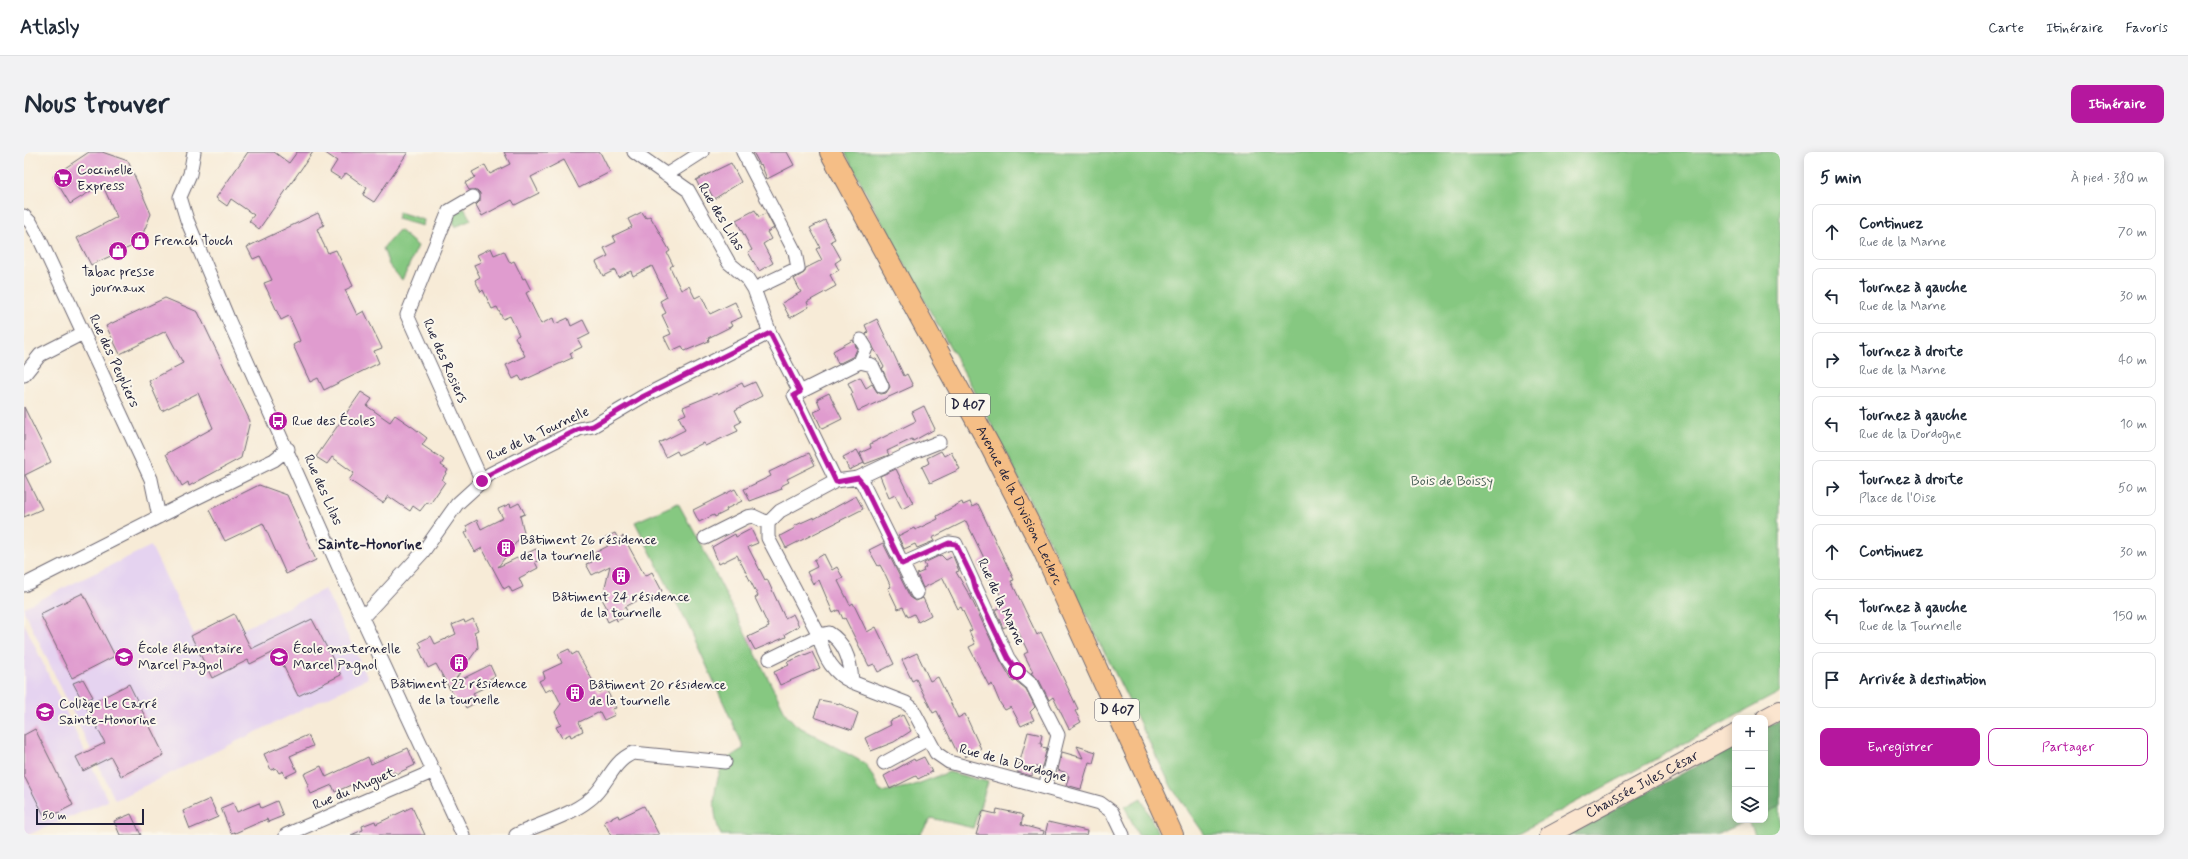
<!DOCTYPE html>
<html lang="fr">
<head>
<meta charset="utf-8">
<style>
	:root { --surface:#fff; --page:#f2f2f3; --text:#1f2937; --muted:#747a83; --line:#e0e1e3; --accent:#b5179e }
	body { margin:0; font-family:Mynerve,sans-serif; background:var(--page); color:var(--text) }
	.controls { position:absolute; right:12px; bottom:12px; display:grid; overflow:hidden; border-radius:8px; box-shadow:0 2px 10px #0003 }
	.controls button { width:36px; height:36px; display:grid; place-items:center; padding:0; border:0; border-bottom:1px solid var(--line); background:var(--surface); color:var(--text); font:20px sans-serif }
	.scale { position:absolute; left:12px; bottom:10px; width:108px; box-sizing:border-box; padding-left:4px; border:2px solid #22223b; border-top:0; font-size:11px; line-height:14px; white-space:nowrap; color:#22223b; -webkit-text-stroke:3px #fbf7ec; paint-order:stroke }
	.stop { position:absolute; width:12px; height:12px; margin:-9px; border:3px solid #b5179e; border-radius:50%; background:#fff }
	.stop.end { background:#b5179e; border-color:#fff; box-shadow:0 1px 4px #0008 }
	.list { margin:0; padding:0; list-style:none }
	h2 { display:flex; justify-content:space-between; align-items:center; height:52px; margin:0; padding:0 16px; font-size:17px }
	h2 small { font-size:13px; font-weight:400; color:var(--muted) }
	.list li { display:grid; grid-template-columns:26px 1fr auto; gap:12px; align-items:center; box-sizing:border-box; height:56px; margin:0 8px 8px; padding:0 8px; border:1px solid var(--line); border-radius:8px }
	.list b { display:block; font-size:15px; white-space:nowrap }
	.list p { margin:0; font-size:13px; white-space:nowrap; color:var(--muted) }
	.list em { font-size:13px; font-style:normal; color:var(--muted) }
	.actions { display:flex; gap:8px; padding:12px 16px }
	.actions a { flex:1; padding:9px 0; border:1px solid var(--accent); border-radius:8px; text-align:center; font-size:14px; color:var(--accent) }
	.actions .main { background:var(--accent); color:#fff }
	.icon { flex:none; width:22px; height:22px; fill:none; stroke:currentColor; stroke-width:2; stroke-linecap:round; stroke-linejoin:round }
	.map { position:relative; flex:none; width:1756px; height:683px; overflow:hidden; border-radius:8px }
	header { display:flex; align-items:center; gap:24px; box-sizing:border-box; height:56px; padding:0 20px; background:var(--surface); border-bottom:1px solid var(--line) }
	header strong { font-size:19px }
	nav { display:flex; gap:22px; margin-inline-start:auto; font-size:14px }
	.intro { display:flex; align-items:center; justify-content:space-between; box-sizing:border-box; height:96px; padding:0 24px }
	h1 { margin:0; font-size:28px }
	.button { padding:10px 18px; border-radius:8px; background:var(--accent); color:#fff; font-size:14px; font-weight:700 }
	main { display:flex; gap:24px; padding:0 24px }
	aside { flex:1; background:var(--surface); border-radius:8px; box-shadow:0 2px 10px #0003 }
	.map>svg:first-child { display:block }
	.built { fill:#e5d3f0 }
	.green { fill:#86c881; stroke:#54755e }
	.forest { fill:#6cac6f; stroke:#476755 }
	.building { fill:#e09ccf }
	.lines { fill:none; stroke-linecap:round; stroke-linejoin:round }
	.street-casing { stroke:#6d6872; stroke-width:15 }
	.secondary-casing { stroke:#6d6872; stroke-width:20 }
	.primary-casing { stroke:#6d6872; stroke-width:22 }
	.street { stroke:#fff; stroke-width:13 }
	.secondary { stroke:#fbe5cf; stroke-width:18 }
	.primary { stroke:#f5be86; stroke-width:20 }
	.route { stroke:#b5179e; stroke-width:5 }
	.labels { text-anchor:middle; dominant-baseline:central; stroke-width:4; stroke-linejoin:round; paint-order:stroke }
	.shield { fill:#fbf7ec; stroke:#636270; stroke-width:1 }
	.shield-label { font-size:13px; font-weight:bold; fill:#22223b }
	.poi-label { font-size:14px; fill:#22223b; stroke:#fbf7ec; text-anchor:start }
	.street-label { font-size:14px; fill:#22223b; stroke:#fbf7ec }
	.park-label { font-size:14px; fill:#455c54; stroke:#fbf7ec }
	.neighbourhood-label { font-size:15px; font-weight:bold; fill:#22223b; stroke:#fbf7ec }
</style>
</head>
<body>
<header>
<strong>Atlasly</strong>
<nav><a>Carte</a><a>Itinéraire</a><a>Favoris</a></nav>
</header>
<div class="intro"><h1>Nous trouver</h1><a class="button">Itinéraire</a></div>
<main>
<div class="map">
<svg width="1756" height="683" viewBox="0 0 1756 683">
	<rect width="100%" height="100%" fill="#fbf7ec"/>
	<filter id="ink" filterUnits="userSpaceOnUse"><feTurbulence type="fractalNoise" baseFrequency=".025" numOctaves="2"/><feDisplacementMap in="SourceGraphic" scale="8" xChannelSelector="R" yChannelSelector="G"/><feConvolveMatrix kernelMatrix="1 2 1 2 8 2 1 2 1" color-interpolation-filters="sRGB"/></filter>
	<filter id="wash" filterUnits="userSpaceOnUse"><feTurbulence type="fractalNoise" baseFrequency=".012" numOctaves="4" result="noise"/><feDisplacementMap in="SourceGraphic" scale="16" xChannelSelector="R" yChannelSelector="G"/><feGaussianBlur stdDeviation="0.9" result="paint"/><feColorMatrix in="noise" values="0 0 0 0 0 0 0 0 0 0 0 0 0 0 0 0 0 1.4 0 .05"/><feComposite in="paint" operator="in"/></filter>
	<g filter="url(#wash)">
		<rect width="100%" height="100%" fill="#f7ebd7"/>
		<path class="built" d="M127,394L170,482L210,462L219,477L301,437L344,526L91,648L0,459V455Z
			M0,471L84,649L4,683H0Z"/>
		<path class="green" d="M821,0H1756V540L1491,683H1181L1148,636L956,249L871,96Z
			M440,56L447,68L431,75L427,62Z
			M375,60L400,68L399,74L373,67Z
			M375,78L394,94L378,128L365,113L359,96Z
			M654,351L678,395L762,562L772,573L842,612L857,640L888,634L925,620L964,630L949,676L907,666L896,683H697C687,662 689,631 700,611C704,605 714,600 720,596L666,477L611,370Z
			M1117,646L1135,683H1114L1101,655Z
			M1756,654V683H1731L1725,669L1741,668V661Z"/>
		<path class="forest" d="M1756,568V654L1741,661V576Z
			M1711,593V668H1726L1692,683H1544Z"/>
		<g id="blocks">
			<path class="building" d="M65,0H78L104,9L127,62L115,91L67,113L53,86L93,65L78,32L46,52L29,24Z
				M224,0H250L265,11L273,0H289L235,77L225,69L230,63L220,56L207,47L203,54L192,46Z
				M300,0H384L350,50L339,43L343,36L322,21L317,27L306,20L313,9Z
				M480,0H576L586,20L555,36L540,8L507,25L515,41L491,53L488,48L458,64L452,53L456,49V41L453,38H445L441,31L451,25L448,20L461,13L466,22L486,12Z
				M729,0H763L770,13L743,27L737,12L736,13Z
				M707,11L717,30L690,47L685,38L679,42L672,28Z
				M731,58L735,65L742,61L750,76L743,80L747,87L739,92L749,111L735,119L724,100L728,98L712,68Z
				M618,60L622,66L626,64L646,99L643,101L649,113L646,115L657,138L665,134L671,146L677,143L686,162L711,150L718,165L706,170L708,174L684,186L685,189L661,199L658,194L647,199L640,185L647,182L638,163L642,161L636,149L643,145L628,114L609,124L607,119L594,125L591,118L579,124L572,110L584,104L580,96L592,90L589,84L608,75L604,67Z
				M294,61L300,73L293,77L298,89L304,101L312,98L329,134L321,138L333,163L340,159L358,196L350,199L355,211L300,238L294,226L286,230L269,193L276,189L272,179L265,164L257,168L240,131L248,128L236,104L229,107L223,95Z
				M801,68L811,87L807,89L817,107L811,111L815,118L806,123L812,134L783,150L785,155L766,166L758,151L777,140L770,127L780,121L782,116L798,108L792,97L796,95L786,76Z
				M467,96L470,103L480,99L486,111L490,109L499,127L501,126L507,138L502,141L517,172L529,166L531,172L544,166L547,174L559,168L566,182L554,188L558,195L546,201L548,206L498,229L495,224L489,227L482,213L501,204L491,185L495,183L486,164L479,167L473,155L468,157L459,138L457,140L451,128L456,125L450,113L457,110L453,103Z
				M141,146L174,160L226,269L217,306L165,334L164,330L158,334L142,302L189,276L174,241L138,259L125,229L159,211L142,179L96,202L82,174Z
				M853,167L880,224L883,222L889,234L834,259L827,242L829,241L824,231L836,225L842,236L848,232L853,240L857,242L862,241L866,235L858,216L860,215L842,182L844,180L841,173Z
				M829,188L833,197L830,204L814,212L809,199Z
				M731,230L738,244L711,258L717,270L711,273L714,279L681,294L679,291L655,303L653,299L642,305L635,291L661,278L655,265L662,262L659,255L693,241L694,243L718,231L720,235Z
				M337,240L348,247L343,254L366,270L371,263L390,276L403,286L398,293L420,308L417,313L424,318L418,328L421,330L406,352L403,350L396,359L389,354L386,359L364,344L359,351L325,328L330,321L308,305L303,312L292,305Z
				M805,241L818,267L798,277L790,260L797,257L793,247Z
				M900,254L911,277L889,289L888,287L863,299L865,303L841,312L836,301L847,296L846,292L892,269L888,260Z
				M0,255L27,310L1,323L18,357L0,365Z
				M833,298L840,311L825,318L819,305Z
				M917,299L920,304L927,300L936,317L906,331L898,315L905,311L903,306Z
				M785,301L791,313L763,327L765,330L757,334L758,337L726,349L720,337L747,324L745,320Z
				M872,317L889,351L878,357L871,343L865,346L856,324Z
				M235,333L263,343L292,408L262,422L239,371L201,389L185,358Z
				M711,337L718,349L702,357L703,359L691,365L690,363L675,370L669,358Z
				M832,344L839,357L762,396L756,384L771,376L770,374L790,365V367Z
				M938,350L939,353L946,350L948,355L954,352L990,428L987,429L1013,483L1017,480L1054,557L1051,559L1057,570L1045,577L1029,545L1025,548L1015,528L1007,521L1009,520L1000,502L1004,500L991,473L989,474L988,472L979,476L971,458L979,454L978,452L980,451L968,425L963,428L954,411L960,406L942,369L908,386L910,389L893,396L891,392L880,397L874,384L890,376L891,378L914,367L913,364Z
				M495,351L501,362L496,364L500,380L474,415L512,397L517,408L511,410L514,416L495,426L499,435L488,440L485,434L480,437L458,396L451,400L441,381L444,379L442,374L453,368L457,377L479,366L474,357L486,352L487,355Z
				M727,377L734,391L724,395L741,428L743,427L761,466L769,462L775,474L761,482L762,485L731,498L724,485L745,475L731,446L734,444L713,403L695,412L688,395L711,382L712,385Z
				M591,381L594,387L599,384L621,424L628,420L638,439L635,441L638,447L626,452L622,444L601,455L605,463L593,469L592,466L584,470L579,459L583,456L578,447L586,414L568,423L562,412L568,410L565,404L584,394L580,386Z
				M859,391L886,445L892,449L899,446L907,463L894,470L890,462L884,465L879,455L874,457L864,436L867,435L862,424L856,413L854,414L845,398Z
				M800,402L808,418L813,415L819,426L814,429L826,453L829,451L843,480L852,475L870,512L854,520L850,512L845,514L821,466L819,467L815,458L809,461L795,428L789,432L783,420L793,415L790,408Z
				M917,403L922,408L929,404L935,419L932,420L946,444L977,509L989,530L992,529L1002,537L1011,555L1006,560L1010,568L997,574L987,555L981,558L976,551L968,532L965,534L945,495L951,492L945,479L948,478L937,455L934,457L919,426L899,436L893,422L900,419L899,417L902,415L900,411Z
				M59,441L91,504L48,526L16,462Z
				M210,462L227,497L288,467L317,523L274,544L252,499L226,512L224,508L188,526L167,484Z
				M449,467L454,478L450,480L453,487L454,496L428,532L466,513L471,524L465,527L468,532L449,541L453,550L442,556L439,550L434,552L412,512L404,516L395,497L398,495L395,490L407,484L411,492L432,482L428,473L440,468L441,471Z
				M545,497L548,503L553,500L575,540L582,537L592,556L588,557L591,563L580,568L576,560L555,570L559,579L547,585L546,582L538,586L532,575L537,573L531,560L537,552L529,536L521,540L515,529L521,526L519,520L538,511L534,502Z
				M788,500L796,516L756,533L750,520L765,513L763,510Z
				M893,501L906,529L914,525L934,566L941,562L957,597L941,605L938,597L933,600L913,559L909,561L892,527L888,529L878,508Z
				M59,527L69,545L59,550L49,531Z
				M105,532L140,603L97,624L87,605L59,619L52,605L81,591L62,554Z
				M796,548L816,552L834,561L828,578L790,565Z
				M879,563L887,579L870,590L847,599L841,586L867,573L866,569Z
				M11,577L49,653L22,667L0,624V583Z
				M1004,580L1018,583L1016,592H1018L1017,595L1023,596L1018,615H1010L1008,624L993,620Z
				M284,583L289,594L266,604L273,619L261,625L259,619L255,621L252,616L247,618L240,602Z
				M1053,594L1072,600L1069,611L1065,610L1057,637L1042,633L1045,624L1043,623V621L1034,618L1038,600L1059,606Z
				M384,596L391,613L372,622L371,620L338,634L336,629L311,640L308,633L287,642L283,633H285L280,622L297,614L302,625L344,605L347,612Z
				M900,605L908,620L894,627L892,624L866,637L860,624L890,607L891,609Z
				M186,647L194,665L166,677L159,659Z
				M253,649L259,664L244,670L243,667L211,681L210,680L207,681L197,656L209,651L213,660L235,651L237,656Z
				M620,654L635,683H587L580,670L594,663L595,666Z
				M388,655L401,683H327L339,678L338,674L351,669L352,672Z
				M973,657L996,662L999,664L997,673L1020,679L1019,683H952L959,659L972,662Z
				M107,662L117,683H96L90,669Z
				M1024,670L1063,679L1062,683H1021Z"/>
		</g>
	</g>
	<g filter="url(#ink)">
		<use href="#blocks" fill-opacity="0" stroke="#6d6872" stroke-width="1"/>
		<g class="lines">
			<g class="street-casing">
				<path id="street" d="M170,0L166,22L156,45L163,68L205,169L320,427L439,683
					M610,0L664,38L705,111L723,126L730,137L747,184L776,240
					M719,0L771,100L774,116L730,137
					M642,23L678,0
					M449,45L425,59L383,163L458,329
					M0,64L7,71L17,90L127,327L135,365
					M836,210L842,196L837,188
					M0,223L16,203L59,181
					M915,290L885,302L834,326L812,329L756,359L744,371V386L795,483L805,481C822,491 827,512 828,530L882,551L888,556L912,601L925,610L1076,651L1088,660L1099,683
					M834,326L839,332L893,441
					M812,329L770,243L836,210L848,213L858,234
					M681,386L723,365L729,364L744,371
					M878,412L925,391L932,392L984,506L993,519L1008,532L1034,583L1021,636
					M0,433L162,351L250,308L264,297
					M339,465L399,400L433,352L466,322L555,277L569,274L618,245L745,181
					M746,507L795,483C799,504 808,521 828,530
					M860,611L904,587
					M262,683L410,619
					M492,683C515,672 545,664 565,648C583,635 587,610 609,601L701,610"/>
			</g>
			<g class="secondary-casing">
				<g id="secondary">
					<path d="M1741,566L1756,558"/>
					<path id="s1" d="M1525,683L1711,582"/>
				</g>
			</g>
			<g class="primary-casing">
				<g id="primary">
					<path id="s2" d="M806,0L967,296L1018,396L1149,683"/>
				</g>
			</g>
			<use href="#street" class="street"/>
			<use href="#secondary" class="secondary"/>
			<use href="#primary" class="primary"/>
		</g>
	</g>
	<g class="lines" filter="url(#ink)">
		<path class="route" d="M458,329L466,322L555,277L569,274L618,245L746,181L776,240L770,243L812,330L834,326L839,332L878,412L925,391L932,392L949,427L952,439L984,506L993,519"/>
	</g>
	<defs>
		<g id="supermarket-disc" transform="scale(1)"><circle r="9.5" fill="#b5179e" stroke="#fbf7ec"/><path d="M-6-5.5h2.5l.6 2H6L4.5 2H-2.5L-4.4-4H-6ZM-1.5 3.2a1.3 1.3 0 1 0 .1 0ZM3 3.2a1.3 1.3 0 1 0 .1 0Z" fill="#fff"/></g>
		<g id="shop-disc" transform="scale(1)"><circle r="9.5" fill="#b5179e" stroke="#fbf7ec"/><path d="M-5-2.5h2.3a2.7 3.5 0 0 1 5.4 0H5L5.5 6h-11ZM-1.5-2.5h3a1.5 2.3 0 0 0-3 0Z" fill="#fff"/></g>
		<g id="bus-disc" transform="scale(1)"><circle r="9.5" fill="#b5179e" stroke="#fbf7ec"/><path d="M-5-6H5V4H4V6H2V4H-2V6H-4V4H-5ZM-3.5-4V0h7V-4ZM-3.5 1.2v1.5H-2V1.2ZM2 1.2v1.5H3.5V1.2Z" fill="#fff"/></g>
		<g id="building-disc" transform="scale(1)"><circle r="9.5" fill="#b5179e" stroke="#fbf7ec"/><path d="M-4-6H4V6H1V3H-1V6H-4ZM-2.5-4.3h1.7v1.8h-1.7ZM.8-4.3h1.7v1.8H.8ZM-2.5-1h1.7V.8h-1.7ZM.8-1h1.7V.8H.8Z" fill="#fff"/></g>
		<g id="school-disc" transform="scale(1)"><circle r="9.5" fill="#b5179e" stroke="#fbf7ec"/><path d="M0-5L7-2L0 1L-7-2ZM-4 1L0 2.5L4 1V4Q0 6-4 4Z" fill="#fff"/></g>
	</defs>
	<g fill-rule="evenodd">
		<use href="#supermarket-disc" x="39" y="26"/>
		<use href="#shop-disc" x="116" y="89"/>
		<use href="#shop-disc" x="94" y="99"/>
		<use href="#bus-disc" x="254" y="269"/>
		<use href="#building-disc" x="482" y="396"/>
		<use href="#building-disc" x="597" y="424"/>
		<use href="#school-disc" x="100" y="505"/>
		<use href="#school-disc" x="255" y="505"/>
		<use href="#building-disc" x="435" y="511"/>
		<use href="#building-disc" x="551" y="541"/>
		<use href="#school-disc" x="21" y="560"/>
	</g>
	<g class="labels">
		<g class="shield">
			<rect x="922" y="242" width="44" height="22" rx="3"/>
			<rect x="1071" y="547" width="44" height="22" rx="3"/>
		</g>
		<g class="shield-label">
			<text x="944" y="253">D 407</text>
			<text x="1093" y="558">D 407</text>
		</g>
		<g class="poi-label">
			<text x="53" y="18">Coccinelle<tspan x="53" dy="16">Express</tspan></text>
			<text x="130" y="89">French Touch</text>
			<text x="94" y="120" text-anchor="middle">Tabac presse<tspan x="94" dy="16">journaux</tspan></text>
			<text x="268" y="269">Rue des Écoles</text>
			<text x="496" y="388">Bâtiment 26 résidence<tspan x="496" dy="16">de la tournelle</tspan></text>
			<text x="597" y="445" text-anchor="middle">Bâtiment 24 résidence<tspan x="597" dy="16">de la tournelle</tspan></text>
			<text x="114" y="497">École élémentaire<tspan x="114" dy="16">Marcel Pagnol</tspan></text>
			<text x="269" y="497">École maternelle<tspan x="269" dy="16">Marcel Pagnol</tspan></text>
			<text x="435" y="532" text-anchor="middle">Bâtiment 22 résidence<tspan x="435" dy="16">de la tournelle</tspan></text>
			<text x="565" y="533">Bâtiment 20 résidence<tspan x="565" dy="16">de la tournelle</tspan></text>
			<text x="35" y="552">Collège Le Carré<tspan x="35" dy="16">Sainte-Honorine</tspan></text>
		</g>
		<g class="street-label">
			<text transform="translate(697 65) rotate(59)">Rue des Lilas</text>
			<text transform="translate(90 209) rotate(65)">Rue des Peupliers</text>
			<text transform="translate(421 209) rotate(66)">Rue des Rosiers</text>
			<text transform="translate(514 282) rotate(-25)">Rue de la Tournelle</text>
			<text transform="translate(299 338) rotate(66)">Rue des Lilas</text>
			<text stroke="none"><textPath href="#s2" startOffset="401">Avenue de la Division Leclerc</textPath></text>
			<text transform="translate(977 450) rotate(65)">Rue de la Marne</text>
			<text transform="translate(989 611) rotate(15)">Rue de la Dordogne</text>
			<text stroke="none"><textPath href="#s1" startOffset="106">Chaussée Jules César</textPath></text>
			<text transform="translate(330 637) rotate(-23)">Rue du Muguet</text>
		</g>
		<g class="park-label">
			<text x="1428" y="329">Bois de Boissy</text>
		</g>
		<g class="neighbourhood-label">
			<text x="346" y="393">Sainte-Honorine</text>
		</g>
	</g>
</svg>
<div class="controls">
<button>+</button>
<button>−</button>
<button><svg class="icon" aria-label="layers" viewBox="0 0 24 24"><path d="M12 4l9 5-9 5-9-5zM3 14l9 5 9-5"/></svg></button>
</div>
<div class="scale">50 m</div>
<div class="stop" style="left:993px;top:519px"></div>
<div class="stop end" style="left:458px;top:329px"></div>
</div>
<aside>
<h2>5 min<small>À pied · 380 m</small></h2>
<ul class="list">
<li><svg class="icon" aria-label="ahead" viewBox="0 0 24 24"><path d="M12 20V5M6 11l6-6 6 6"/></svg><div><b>Continuez</b><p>Rue de la Marne</p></div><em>70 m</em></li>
<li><svg class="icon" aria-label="left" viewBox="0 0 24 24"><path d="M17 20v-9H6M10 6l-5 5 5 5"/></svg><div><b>Tournez à gauche</b><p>Rue de la Marne</p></div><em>30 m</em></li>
<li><svg class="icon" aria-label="right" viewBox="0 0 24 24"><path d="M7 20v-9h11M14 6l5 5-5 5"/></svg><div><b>Tournez à droite</b><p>Rue de la Marne</p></div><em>40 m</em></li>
<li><svg class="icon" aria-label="left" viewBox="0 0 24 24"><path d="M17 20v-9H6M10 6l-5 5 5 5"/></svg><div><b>Tournez à gauche</b><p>Rue de la Dordogne</p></div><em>10 m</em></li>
<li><svg class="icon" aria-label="right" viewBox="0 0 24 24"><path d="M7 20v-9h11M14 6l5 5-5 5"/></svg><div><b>Tournez à droite</b><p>Place de l'Oise</p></div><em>50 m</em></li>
<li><svg class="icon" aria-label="ahead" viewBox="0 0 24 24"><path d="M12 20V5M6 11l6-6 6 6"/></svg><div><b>Continuez</b></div><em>30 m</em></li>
<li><svg class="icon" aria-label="left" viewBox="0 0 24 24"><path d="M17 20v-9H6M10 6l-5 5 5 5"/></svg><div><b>Tournez à gauche</b><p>Rue de la Tournelle</p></div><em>150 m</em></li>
<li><svg class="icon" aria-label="arrive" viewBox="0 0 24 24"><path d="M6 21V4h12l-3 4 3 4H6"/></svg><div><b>Arrivée à destination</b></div></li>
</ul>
<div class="actions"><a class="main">Enregistrer</a><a>Partager</a></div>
</aside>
</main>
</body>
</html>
